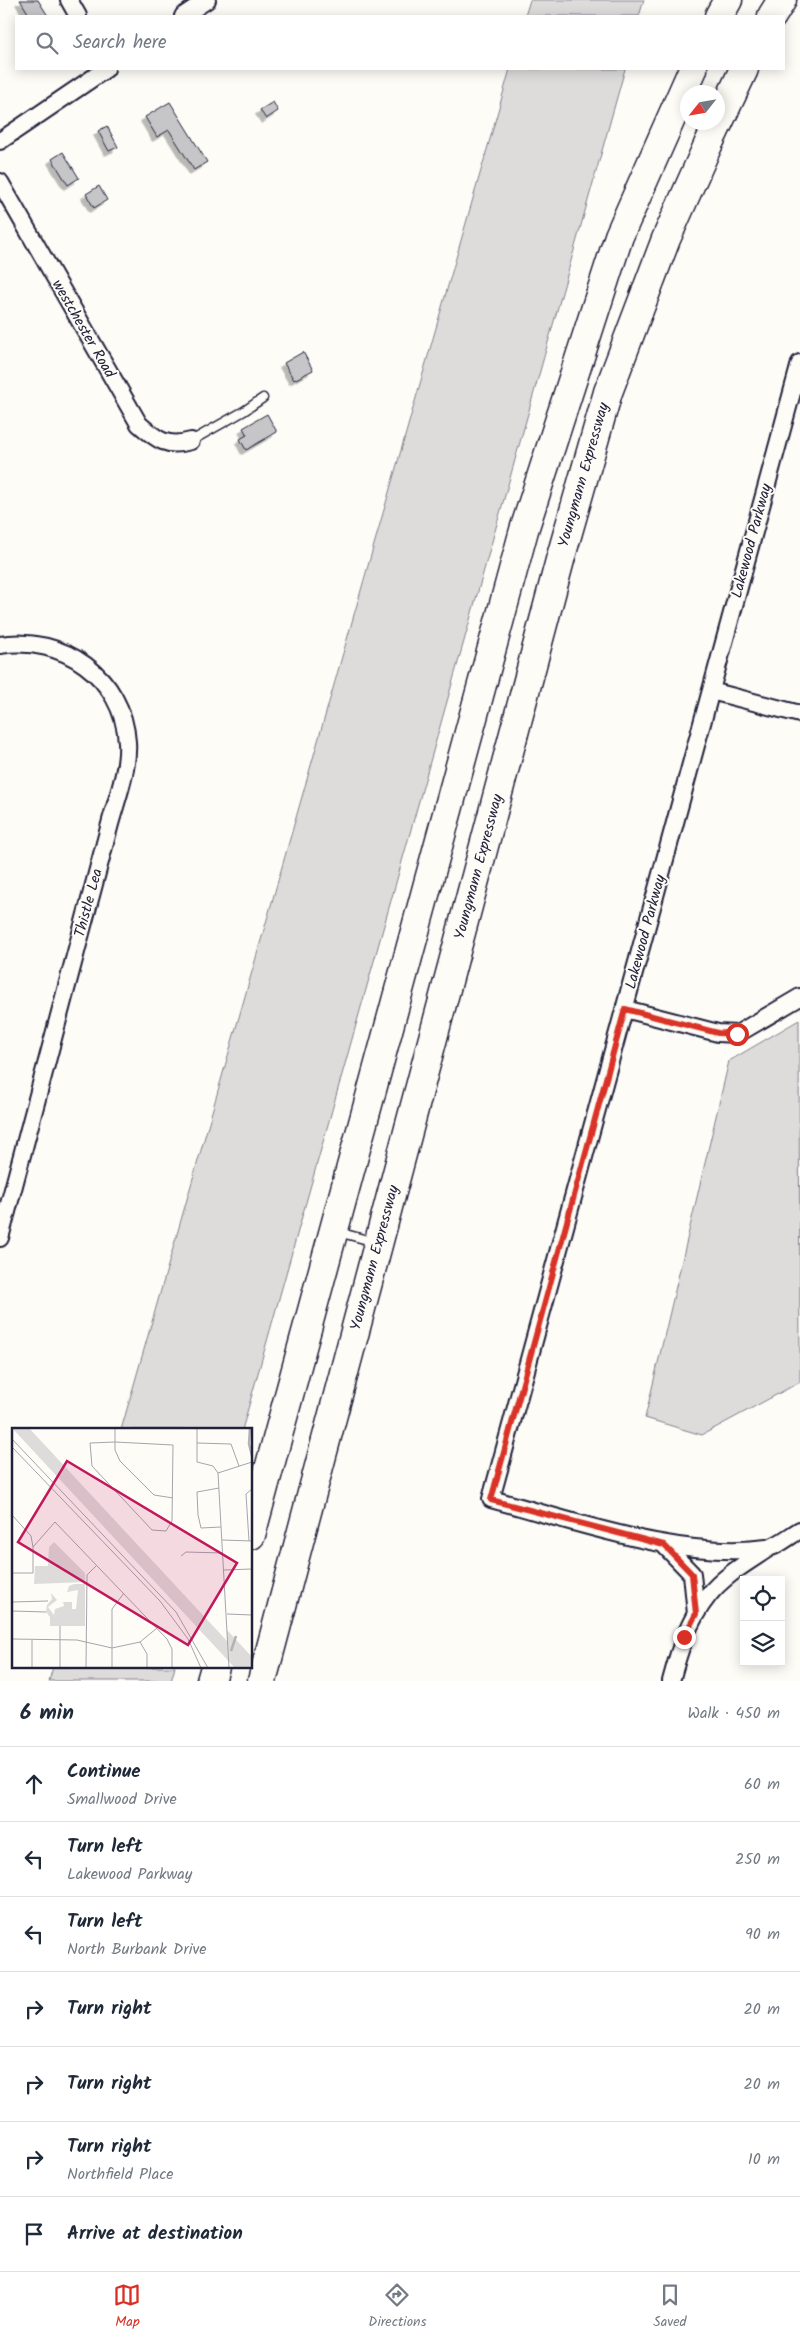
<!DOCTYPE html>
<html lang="en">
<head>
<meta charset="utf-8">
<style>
	:root { --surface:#fff; --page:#f6f6f7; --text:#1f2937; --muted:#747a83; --line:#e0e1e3; --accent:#d93025 }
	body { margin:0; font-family:Kalam,sans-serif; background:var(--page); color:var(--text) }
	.controls { position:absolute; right:15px; bottom:15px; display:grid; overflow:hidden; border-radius:0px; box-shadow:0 2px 12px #0003 }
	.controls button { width:45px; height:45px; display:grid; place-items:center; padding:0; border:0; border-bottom:1px solid var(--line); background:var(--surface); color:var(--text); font:25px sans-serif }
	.compass { position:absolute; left:680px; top:85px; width:45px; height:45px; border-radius:50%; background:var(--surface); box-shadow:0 2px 12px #0003; rotate:239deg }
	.stop { position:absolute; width:15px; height:15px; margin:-11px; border:4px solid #d93025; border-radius:50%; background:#fff }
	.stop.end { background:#d93025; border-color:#fff; box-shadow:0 1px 5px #0008 }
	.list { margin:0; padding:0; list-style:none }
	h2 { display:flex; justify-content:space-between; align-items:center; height:65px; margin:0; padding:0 20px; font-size:21px }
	h2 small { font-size:16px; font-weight:400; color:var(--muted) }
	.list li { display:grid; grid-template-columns:32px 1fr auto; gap:15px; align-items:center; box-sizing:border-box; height:75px; padding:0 20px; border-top:1px solid var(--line) }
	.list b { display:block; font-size:19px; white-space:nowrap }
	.list p { margin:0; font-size:16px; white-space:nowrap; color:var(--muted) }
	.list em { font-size:16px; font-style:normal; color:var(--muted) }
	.icon { flex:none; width:28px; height:28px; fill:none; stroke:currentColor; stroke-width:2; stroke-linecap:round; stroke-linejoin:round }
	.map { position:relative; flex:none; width:800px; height:1681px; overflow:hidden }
	.search { position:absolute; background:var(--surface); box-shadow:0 2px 12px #0003; left:15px; right:15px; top:15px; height:55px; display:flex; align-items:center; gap:12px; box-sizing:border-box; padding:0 18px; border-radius:0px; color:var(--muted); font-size:19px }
	.sheet { height:590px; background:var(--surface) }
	nav { display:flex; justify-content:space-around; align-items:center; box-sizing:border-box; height:70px; border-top:1px solid var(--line); background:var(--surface); font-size:14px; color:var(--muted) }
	nav a { display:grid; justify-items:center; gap:2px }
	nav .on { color:var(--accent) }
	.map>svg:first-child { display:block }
	.green { fill:#dddcdb; stroke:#807f8b }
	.building { fill:#c6c6c8; stroke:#22223b; filter:url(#shadow) }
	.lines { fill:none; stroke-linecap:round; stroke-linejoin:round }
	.service-casing { stroke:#22223b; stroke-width:11 }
	.minor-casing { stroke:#22223b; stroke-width:20 }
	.motorway-casing { stroke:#22223b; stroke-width:31 }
	.service { stroke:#fdfcf7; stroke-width:8 }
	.minor { stroke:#fdfcf7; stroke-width:16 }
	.motorway { stroke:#fdfcf7; stroke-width:28 }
	.route { stroke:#d93025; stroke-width:6 }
	.labels { text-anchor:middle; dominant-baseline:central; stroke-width:4; stroke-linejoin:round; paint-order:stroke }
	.street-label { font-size:15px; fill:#22223b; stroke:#fdfcf7 }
	.inset-river { fill:none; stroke:#b2b2b7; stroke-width:2.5 }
	.inset-road { fill:none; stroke:#a5a5ac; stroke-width:1 }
	.view { fill:#c2185b; fill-opacity:0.15; stroke:#c2185b; stroke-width:2.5 }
	.inset-edge { fill:none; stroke:#22223b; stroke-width:2.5 }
</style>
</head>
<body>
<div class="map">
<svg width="800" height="1681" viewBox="0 0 800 1681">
	<defs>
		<filter id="shadow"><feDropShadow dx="-4.5" dy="4.5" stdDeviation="0" flood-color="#0004"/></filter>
	</defs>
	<rect width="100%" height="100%" fill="#fdfcf7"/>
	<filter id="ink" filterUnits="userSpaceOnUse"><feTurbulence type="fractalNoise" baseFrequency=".02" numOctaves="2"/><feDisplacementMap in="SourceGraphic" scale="10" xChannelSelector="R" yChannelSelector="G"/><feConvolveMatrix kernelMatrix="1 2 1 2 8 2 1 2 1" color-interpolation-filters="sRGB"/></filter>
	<g filter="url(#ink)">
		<path class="green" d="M530,0H644L639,16H525Z
			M510,69H625L242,1430H121Z
			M799,1020L800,1382L702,1435L645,1418L729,1061Z
			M53,1667H175L171,1681H49Z"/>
		<path class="building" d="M20,0H38L48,16H30Z
			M170,102L207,162L194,170L169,130L157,137L145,117Z
			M273,102L278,111L266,119L260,110Z
			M107,126L118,147L109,151L98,131Z
			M63,152L79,178L68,185L52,159Z
			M99,186L107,200L94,208L86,194Z
			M303,352L313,370L294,380L284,363Z
			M267,414L277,432L246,450L240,439L247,435L243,428Z"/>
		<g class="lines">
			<g class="service-casing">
				<path id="service" d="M191,441L244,411L263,398
					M338,1232L375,1242"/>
			</g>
			<g class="minor-casing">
				<path id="minor" d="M69,0L78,16
					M183,16L207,0
					M0,141L106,69
					M0,182L139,424C157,440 167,448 191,441
					M800,363L491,1499C574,1521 681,1560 767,1548C777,1547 791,1535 800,1530
					M0,645C63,635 123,677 127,742C129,768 117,798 110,824L0,1238
					M711,691L800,714
					M625,1009L718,1033L737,1034L800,997
					M664,1545L692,1574L696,1614
					M671,1681C679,1651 688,1621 708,1596C723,1576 748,1562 769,1548"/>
			</g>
			<g class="motorway-casing">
				<path id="motorway" d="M719,16L728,0
					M772,16L782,0
					M251,1535L524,530L619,236L693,69
					M211,1681L215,1667
					M262,1681L560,560L608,392L666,239L708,145L744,69"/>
			</g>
			<use href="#service" class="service"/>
			<use href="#minor" class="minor"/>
			<use href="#motorway" class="motorway"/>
		</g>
	</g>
	<g class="lines" filter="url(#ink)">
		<path class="route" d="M684,1637L696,1614L692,1574L664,1545L491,1500L625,1009L718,1033L737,1034"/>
	</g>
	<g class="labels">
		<g class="street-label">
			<text transform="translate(83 329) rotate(60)">westchester Road</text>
			<text transform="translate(584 475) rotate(-74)">Youngmann Expressway</text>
			<text transform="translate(752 541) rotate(-75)">Lakewood Parkway</text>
			<text transform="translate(479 867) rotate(-75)">Youngmann Expressway</text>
			<text transform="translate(89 903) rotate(-75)">Thistle Lea</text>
			<text transform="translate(646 932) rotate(-75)">Lakewood Parkway</text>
			<text transform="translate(375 1258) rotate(-75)">Youngmann Expressway</text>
		</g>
	</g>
	<g transform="translate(12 1428)">
		<rect width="240" height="240" fill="#fdfcf7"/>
		<path d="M0,0H17L215,213V202L240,229V240H223ZM42,114L73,145V154L22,156L23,138H36L37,119ZM62,156H73V198H38V189L34,184L35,177L40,171L39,165L45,172L36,179L42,187L43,181L52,178L51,174H60V181H64L66,162L55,164L57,158Z" fill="#dddcdb"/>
		<path class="inset-river" d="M238,0L237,16L240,28M219,223L224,208"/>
		<path class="inset-road" d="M103,0V22L108,33L142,67L161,70M185,0V34L201,38L206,45L217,240M0,11L164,184L196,240M103,14L161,17L160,93L154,103L140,102L80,38L78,15ZM185,15L219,16L227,38M0,19L148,173L176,211L189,240M206,45L240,34M207,60L185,64L186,87L189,100L209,99M0,87L19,108L21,119M210,112L240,113M237,113L234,66L240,61M169,128L174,124L211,125M212,142L240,141M0,145H21V119L43,94L155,211L160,221V240M0,174L36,173M0,183L34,184M215,186L240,187M0,211L65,212L100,220L128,214L145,200M128,214L135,226V240M20,240V212M48,240V198M74,240L75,147L85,137M100,240V181L112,165"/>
		<path class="view" d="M55,33L225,135L176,217L6,114Z"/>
		<rect width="240" height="240" class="inset-edge"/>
	</g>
</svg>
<div class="controls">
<button><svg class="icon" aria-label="locate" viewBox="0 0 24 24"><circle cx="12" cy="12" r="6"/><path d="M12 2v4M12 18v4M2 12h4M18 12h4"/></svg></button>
<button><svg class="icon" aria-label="layers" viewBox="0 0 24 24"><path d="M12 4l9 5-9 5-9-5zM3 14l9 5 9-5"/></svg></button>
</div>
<svg class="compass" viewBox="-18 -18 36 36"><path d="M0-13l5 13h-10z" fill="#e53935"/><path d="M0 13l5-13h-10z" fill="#747a83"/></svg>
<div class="stop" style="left:737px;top:1034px"></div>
<div class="stop end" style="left:684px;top:1637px"></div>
<div class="search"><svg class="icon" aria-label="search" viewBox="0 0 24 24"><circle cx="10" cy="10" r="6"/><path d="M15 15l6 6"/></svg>Search here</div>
</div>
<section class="sheet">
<h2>6 min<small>Walk · 450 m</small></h2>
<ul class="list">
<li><svg class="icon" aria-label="ahead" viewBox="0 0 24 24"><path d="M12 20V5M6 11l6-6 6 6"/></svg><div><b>Continue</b><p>Smallwood Drive</p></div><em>60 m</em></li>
<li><svg class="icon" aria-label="left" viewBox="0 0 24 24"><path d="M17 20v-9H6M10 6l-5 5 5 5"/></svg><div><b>Turn left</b><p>Lakewood Parkway</p></div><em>250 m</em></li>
<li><svg class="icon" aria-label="left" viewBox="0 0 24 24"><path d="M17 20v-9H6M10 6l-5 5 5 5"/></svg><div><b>Turn left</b><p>North Burbank Drive</p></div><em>90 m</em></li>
<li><svg class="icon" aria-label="right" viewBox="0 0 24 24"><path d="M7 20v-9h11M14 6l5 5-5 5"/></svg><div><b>Turn right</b></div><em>20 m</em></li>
<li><svg class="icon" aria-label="right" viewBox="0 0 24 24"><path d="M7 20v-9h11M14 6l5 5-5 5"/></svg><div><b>Turn right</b></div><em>20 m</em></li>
<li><svg class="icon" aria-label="right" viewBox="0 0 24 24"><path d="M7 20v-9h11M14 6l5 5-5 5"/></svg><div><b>Turn right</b><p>Northfield Place</p></div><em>10 m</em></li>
<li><svg class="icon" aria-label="arrive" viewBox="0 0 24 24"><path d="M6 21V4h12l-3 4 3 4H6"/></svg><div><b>Arrive at destination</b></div></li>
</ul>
</section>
<nav>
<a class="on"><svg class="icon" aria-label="map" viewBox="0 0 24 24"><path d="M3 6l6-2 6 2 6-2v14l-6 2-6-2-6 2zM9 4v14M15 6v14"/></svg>Map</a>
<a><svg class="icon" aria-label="directions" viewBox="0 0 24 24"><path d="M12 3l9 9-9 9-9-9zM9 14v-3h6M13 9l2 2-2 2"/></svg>Directions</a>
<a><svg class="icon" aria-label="saved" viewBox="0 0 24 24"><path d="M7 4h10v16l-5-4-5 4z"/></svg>Saved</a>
</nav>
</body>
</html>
